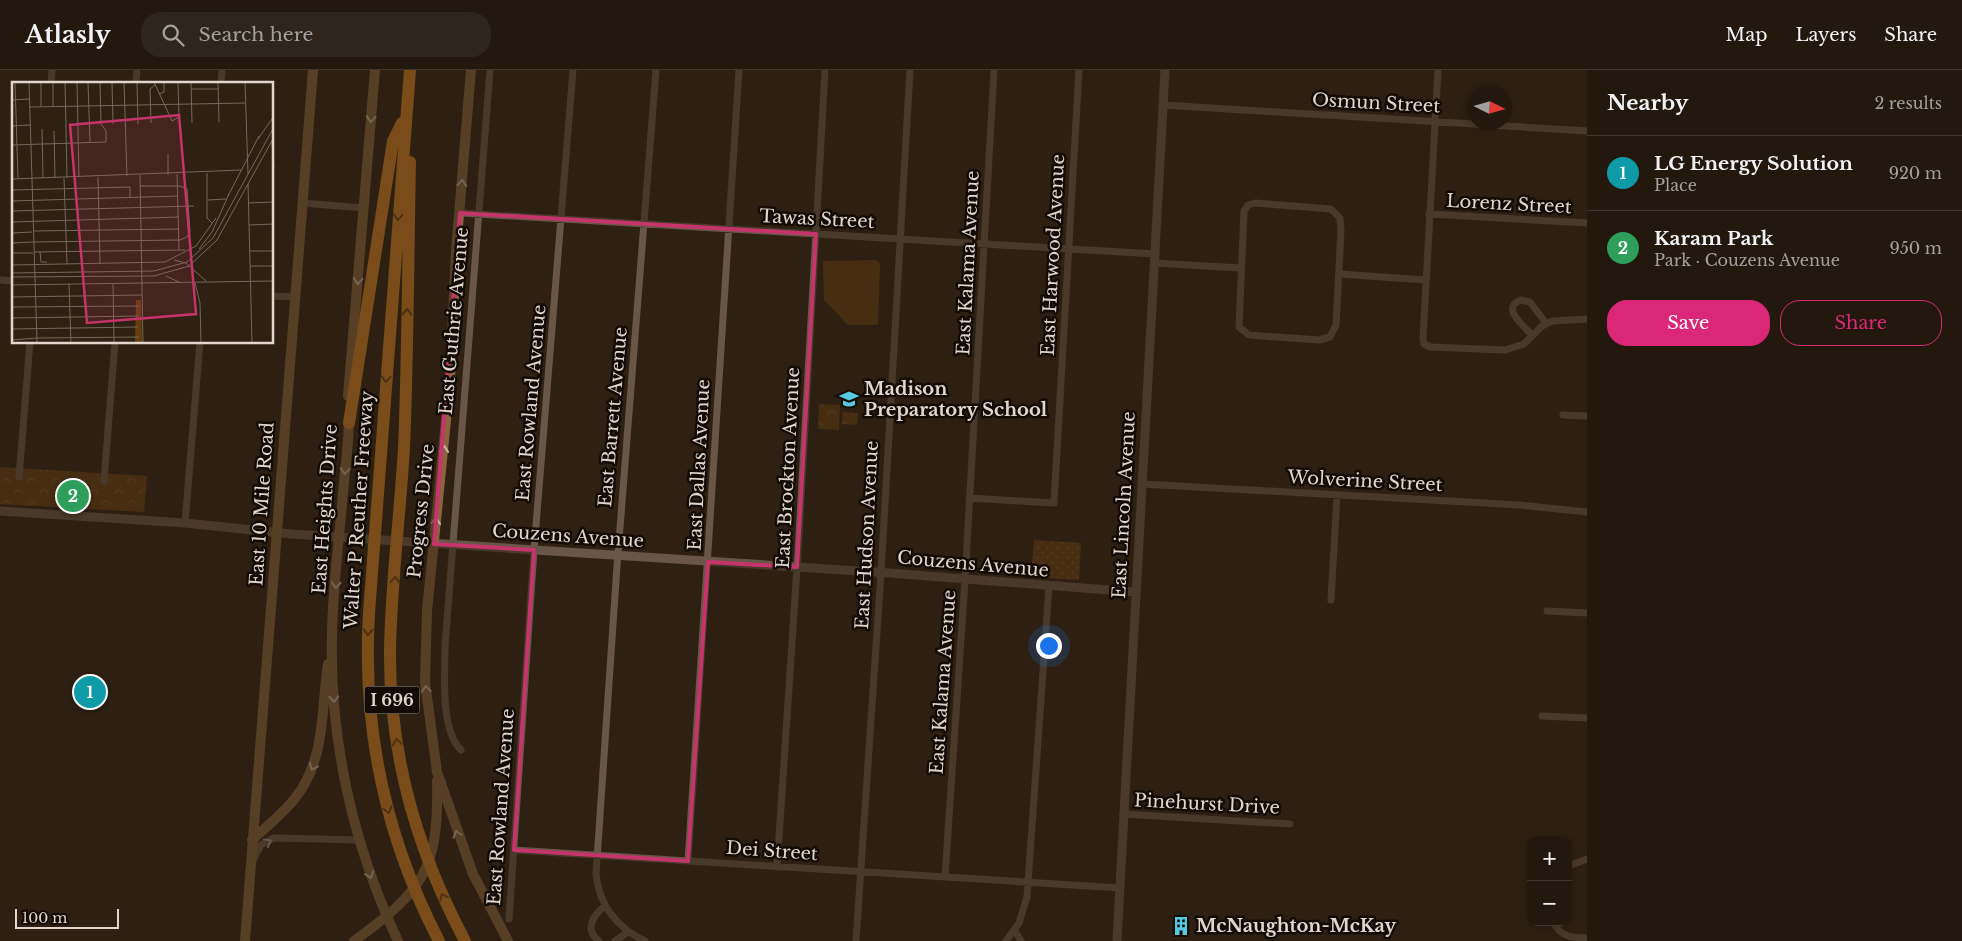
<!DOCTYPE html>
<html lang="en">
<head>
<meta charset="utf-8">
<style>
	:root { --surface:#22180e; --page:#2e251c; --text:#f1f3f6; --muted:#a2a09e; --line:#3f372e; --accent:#db2777 }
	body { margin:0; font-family:"Libre Baskerville",serif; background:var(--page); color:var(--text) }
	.controls { position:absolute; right:15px; bottom:15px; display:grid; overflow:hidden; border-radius:10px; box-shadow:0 2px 8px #0003 }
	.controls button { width:45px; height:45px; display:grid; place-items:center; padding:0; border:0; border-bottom:1px solid var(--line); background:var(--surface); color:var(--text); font:25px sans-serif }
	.compass { position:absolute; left:1467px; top:15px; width:45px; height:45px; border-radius:50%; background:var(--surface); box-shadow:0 2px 8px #0003; rotate:95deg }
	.scale { position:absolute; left:15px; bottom:12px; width:104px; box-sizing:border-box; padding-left:5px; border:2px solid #e0d6cd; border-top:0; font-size:14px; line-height:18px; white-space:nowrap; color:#e0d6cd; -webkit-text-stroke:4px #120b06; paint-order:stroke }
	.you { position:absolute; left:1048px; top:575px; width:18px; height:18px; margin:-12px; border:4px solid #fff; border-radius:50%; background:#1a73e8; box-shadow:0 0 0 8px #1a73e833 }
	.badge { display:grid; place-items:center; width:32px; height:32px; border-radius:50%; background:var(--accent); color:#fff; font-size:16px; font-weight:700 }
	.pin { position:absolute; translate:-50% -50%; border:2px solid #fff; box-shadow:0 1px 5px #0006 }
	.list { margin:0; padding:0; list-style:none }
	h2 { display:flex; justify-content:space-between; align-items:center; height:65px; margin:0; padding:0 20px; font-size:21px }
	h2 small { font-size:16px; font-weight:400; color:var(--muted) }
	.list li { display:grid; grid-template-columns:32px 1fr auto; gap:15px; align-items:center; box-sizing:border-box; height:75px; padding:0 20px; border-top:1px solid var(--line) }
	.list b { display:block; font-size:19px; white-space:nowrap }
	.list p { margin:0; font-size:16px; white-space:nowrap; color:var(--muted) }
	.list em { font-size:16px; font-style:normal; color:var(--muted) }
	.actions { display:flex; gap:10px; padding:15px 20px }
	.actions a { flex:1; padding:11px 0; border:1px solid var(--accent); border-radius:20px; text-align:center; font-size:18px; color:var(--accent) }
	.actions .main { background:var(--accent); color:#fff }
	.icon { flex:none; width:28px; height:28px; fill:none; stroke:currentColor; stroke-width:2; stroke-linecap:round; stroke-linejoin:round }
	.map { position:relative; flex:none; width:1587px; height:871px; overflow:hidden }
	header { display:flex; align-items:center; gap:30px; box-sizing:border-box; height:70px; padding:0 25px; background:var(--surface); border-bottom:1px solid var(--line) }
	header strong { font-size:24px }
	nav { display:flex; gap:28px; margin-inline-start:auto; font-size:18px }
	.search { width:350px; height:45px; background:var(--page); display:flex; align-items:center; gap:12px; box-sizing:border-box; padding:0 18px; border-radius:20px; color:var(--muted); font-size:19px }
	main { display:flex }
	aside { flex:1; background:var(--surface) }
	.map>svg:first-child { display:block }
	.grass { fill:url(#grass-dots) }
	.park { fill:url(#park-crowns) }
	.garden { fill:#673e10 }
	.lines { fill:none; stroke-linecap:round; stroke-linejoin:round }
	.minor { stroke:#685748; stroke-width:7 }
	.tertiary { stroke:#685748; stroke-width:9 }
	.secondary { stroke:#89643d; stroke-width:10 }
	.motorway { stroke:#d58222; stroke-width:12 }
	.oneway { stroke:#c6b4a2 }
	.oneway2 { stroke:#744614 }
	.oneway3 { stroke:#aa9d91 }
	.marked { fill:none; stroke:#c6346c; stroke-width:4; stroke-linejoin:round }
	.labels { text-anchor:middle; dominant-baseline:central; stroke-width:5; stroke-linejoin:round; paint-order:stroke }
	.shield { fill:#120b06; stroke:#a29991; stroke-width:1 }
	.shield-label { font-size:16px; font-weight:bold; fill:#e0d6cd }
	.street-label { font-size:18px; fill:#e0d6cd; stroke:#120b06 }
	.poi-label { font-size:18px; font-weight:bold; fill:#e0d6cd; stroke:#120b06; text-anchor:start }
	.inset-road { fill:none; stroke:#75695d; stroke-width:1 }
	.view { fill:#c6346c; fill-opacity:0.15; stroke:#c6346c; stroke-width:2.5 }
	.inset-edge { fill:none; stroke:#e0d6cd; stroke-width:2.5 }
</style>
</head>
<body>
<header>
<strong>Atlasly</strong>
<div class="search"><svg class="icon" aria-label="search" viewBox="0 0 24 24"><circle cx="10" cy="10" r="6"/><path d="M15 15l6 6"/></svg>Search here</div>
<nav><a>Map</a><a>Layers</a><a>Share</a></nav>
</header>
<main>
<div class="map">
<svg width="1587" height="871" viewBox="0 0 1587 871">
	<defs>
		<pattern id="grass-dots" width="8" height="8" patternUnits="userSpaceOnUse" patternTransform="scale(1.25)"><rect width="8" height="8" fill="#673e10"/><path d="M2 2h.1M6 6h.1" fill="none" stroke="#7c5932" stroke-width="1.8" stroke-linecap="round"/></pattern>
		<pattern id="park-crowns" width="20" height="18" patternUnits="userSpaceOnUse" patternTransform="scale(1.25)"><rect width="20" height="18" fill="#673e10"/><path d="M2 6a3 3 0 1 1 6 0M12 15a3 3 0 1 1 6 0" fill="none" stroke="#7c5932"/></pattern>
	</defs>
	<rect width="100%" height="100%" fill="#2e2012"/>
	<path class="grass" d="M1034,470L1081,473L1079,510L1031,507Z"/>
	<path class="park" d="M819,334L840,335L839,360L818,359Z
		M843,342L858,343L857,355L842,354Z
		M0,397L147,406L144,442L0,434Z"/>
	<path class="garden" d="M876,190L880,194L878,255H848L824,230L823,191Z"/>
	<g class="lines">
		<path class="minor" d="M1438,0L1423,268L1424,274L1430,277L1505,280L1524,274L1542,256L1552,251L1587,249
			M51,14L52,0
			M136,14L137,0
			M221,14L222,0
			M1163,35L1587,61
			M302,133L364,138
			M1255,133L1331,139L1340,148L1341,160L1336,255L1330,267L1319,270L1249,265L1239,257L1244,141L1248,135Z
			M460,143L1155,184
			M1429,144L1587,153
			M1154,193L1241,198
			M1339,204L1426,210
			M0,210L14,211
			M272,226L294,227
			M1532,265C1524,256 1500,238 1521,230L1530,232L1546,253
			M1563,345L1587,346
			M19,407L30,272
			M104,411L115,272
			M1142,414L1520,435L1587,442
			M969,428L1054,433L1079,0
			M185,453L200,272
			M1331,530L1337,425
			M1547,541L1587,543
			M1542,646L1587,648
			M461,680C440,659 445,605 445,576L490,0
			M1123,744L1290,754
			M514,780L1120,818
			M253,790L261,775L274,768L359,770
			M688,791L739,0
			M1568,796L1587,789
			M777,797L798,483L825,0
			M945,807L965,510L994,0
			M509,849L534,480L573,0
			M1554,852C1559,867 1574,868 1587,868
			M1015,861L1021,871
			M599,871C584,860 593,845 605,836
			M615,871L628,862
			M645,871C617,858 599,835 596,804L617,496L656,0
			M856,871L881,503L910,0
			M1006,871L1019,853L1027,827L1049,516"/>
		<path class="tertiary" d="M0,441L185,453L291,464L889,503L1135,522
			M1117,871L1165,0"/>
		<path class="secondary" d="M471,0L456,181L450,310L427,541L425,612L437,702L473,804L508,871
			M348,326L375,0
			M349,348C349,369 346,391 344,412C340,462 333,512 332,563C329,669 353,775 398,871
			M252,770C267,756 284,743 296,727C326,688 321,639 328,594
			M245,871L313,0
			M354,871C424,820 439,799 437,711"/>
		<path class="motorway" d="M410,0L369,543C362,658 386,769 439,871
			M410,92C408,187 408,283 404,378C400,446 391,514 390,581C389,683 417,781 465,871
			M349,353L393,71L402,53"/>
	</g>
	<defs><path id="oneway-chevron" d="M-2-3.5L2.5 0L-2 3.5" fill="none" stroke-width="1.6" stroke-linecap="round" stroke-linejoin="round" transform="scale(1.25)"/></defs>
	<g class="oneway">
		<use href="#oneway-chevron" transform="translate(371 49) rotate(95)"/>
		<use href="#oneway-chevron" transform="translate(462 113) rotate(-85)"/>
		<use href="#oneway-chevron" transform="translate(358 211) rotate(95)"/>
		<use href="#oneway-chevron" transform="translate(444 379) rotate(-85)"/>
		<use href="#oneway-chevron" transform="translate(345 401) rotate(95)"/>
		<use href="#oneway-chevron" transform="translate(436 451) rotate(-84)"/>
		<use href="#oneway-chevron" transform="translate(336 515) rotate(94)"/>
		<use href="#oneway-chevron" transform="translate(426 619) rotate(-94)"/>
		<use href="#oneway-chevron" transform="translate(334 629) rotate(87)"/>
		<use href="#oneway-chevron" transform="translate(313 697) rotate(112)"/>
		<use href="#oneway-chevron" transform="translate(457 764) rotate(-108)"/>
		<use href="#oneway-chevron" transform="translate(370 805) rotate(70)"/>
	</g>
	<g class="oneway2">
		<use href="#oneway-chevron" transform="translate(398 147) rotate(94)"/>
		<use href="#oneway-chevron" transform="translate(407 242) rotate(-89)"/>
		<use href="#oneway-chevron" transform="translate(386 309) rotate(94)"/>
		<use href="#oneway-chevron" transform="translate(395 510) rotate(-86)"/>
		<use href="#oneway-chevron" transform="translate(368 562) rotate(93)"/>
		<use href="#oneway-chevron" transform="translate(397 672) rotate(-98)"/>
		<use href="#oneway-chevron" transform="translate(388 740) rotate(75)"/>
		<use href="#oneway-chevron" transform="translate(443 827) rotate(-115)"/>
	</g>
	<use class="oneway3" href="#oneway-chevron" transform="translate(268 772) rotate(-29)"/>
	<path d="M0 0H1587V871H0ZM460,143L816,164L797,497L708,492L688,791L514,780L534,480L434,474Z" fill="#2e2012" fill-opacity=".55" fill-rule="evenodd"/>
	<path class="marked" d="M460,143L816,164L797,497L708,492L688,791L514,780L534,480L434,474Z"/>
	<defs>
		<g id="school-bare" transform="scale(1.5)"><path d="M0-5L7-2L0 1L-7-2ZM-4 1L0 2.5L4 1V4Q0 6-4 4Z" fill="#56c9e1" stroke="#120b06" stroke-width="2.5" paint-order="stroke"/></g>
		<g id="building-bare" transform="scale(1.5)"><path d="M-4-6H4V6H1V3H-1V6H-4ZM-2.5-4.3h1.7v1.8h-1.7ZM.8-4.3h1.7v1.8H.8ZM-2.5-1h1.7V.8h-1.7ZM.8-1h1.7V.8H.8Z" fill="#56c9e1" stroke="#120b06" stroke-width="2.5" paint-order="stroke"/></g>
	</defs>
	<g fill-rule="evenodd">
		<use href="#school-bare" x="849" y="329"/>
		<use href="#building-bare" x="1181" y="856"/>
	</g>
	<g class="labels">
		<rect class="shield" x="364.5" y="616.5" width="55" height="27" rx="4"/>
		<g class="shield-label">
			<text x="392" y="630">I 696</text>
		</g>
		<g class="street-label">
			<text transform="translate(1376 33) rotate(3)">Osmun Street</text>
			<text transform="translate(1509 134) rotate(3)">Lorenz Street</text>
			<text transform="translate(817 149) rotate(3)">Tawas Street</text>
			<text transform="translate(1053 185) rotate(-87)">East Harwood Avenue</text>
			<text transform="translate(968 193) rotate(-87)">East Kalama Avenue</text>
			<text transform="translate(454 251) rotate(-85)">East Guthrie Avenue</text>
			<text transform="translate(531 333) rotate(-85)">East Rowland Avenue</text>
			<text transform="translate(613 347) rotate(-85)">East Barrett Avenue</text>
			<text transform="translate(699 395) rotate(-87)">East Dallas Avenue</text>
			<text transform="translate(788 398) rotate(-87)">East Brockton Avenue</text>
			<text transform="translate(1365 411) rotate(3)">Wolverine Street</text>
			<text transform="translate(262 434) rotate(-86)">East 10 Mile Road</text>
			<text transform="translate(1124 435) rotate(-87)">East Lincoln Avenue</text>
			<text transform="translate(325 439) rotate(-86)">East Heights Drive</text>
			<text transform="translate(359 440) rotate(-86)">Walter P Reuther Freeway</text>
			<text transform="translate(421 441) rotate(-84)">Progress Drive</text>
			<text transform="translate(867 465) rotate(-87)">East Hudson Avenue</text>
			<text transform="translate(568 466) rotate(4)">Couzens Avenue</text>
			<text transform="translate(973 494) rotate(5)">Couzens Avenue</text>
			<text transform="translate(943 612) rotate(-86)">East Kalama Avenue</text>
			<text transform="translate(1207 734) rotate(3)">Pinehurst Drive</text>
			<text transform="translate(501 737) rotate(-86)">East Rowland Avenue</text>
			<text transform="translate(772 781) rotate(4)">Dei Street</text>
		</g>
		<g class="poi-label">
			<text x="864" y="319">Madison<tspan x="864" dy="21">Preparatory School</tspan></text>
			<text x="1196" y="856">McNaughton-McKay</text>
		</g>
	</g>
	<g transform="translate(12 12)">
		<rect width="261" height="261" fill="#2e2012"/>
		<path d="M124,218H129L130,261H123Z" fill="#673e10"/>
		<path class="inset-road" d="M3,0L6,97M17,0L25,261M29,0V24M41,0V24M53,0L55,96M65,0L67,95M76,0L78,61M100,0L101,42M112,0L115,94M125,0L126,42M142,0L160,39L167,35L166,0M179,0L180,41M206,0L207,40M233,0L236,92M179,7H206M147,12L152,10V0M0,18L17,17M18,25L233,21M139,41L138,7L143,3M0,44L18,43M30,47L31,96M42,49L43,96M246,57L262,34M260,60L262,85M0,63L94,60V49L89,42L88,0M156,72V93M195,91V136L200,141M165,92L167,168M128,93L131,261M86,95L88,182M52,96L55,182M0,97L229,88M236,102L240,261M0,108L118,105V115M216,114L247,54M196,118L214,117M0,119L166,114M236,121L262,120M0,129L182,124M0,140L167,135M237,143L262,142M21,149L167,147M0,151L20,150M21,160L168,158L175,155L178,149L175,107L168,104H128M0,161L21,160M187,167L200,150L217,112M238,169H262M22,170L173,168M28,170L29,180H35M0,171H21M162,178L174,181L194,199M0,183L153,180L184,164L204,136M238,184H262M0,191L142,189L175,180L201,156L262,45M154,194L169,201M0,195L142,194L177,184L205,158L262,55M183,201L188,221L189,261M57,202L59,261M101,202L102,261M0,203L262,199M0,215L130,213M0,225L126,224M0,236L126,234M0,247L126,245M25,256L127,255M0,258L25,256"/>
		<path class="view" d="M167,33L184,232L75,241L58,43Z"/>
		<rect width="261" height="261" class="inset-edge"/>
	</g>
</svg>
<div class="controls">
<button>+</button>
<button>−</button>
</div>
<svg class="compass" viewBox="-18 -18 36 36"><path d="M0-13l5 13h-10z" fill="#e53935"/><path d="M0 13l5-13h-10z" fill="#a2a09e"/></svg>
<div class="scale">100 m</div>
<div class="you"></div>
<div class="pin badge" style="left:90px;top:622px;background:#0f9aa8">1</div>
<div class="pin badge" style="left:73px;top:426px;background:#2e9e5b">2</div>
</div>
<aside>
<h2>Nearby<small>2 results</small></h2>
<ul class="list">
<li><span class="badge" style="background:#0f9aa8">1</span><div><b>LG Energy Solution</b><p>Place</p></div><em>920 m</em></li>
<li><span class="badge" style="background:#2e9e5b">2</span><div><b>Karam Park</b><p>Park · Couzens Avenue</p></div><em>950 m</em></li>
</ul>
<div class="actions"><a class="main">Save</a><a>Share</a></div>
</aside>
</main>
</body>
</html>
